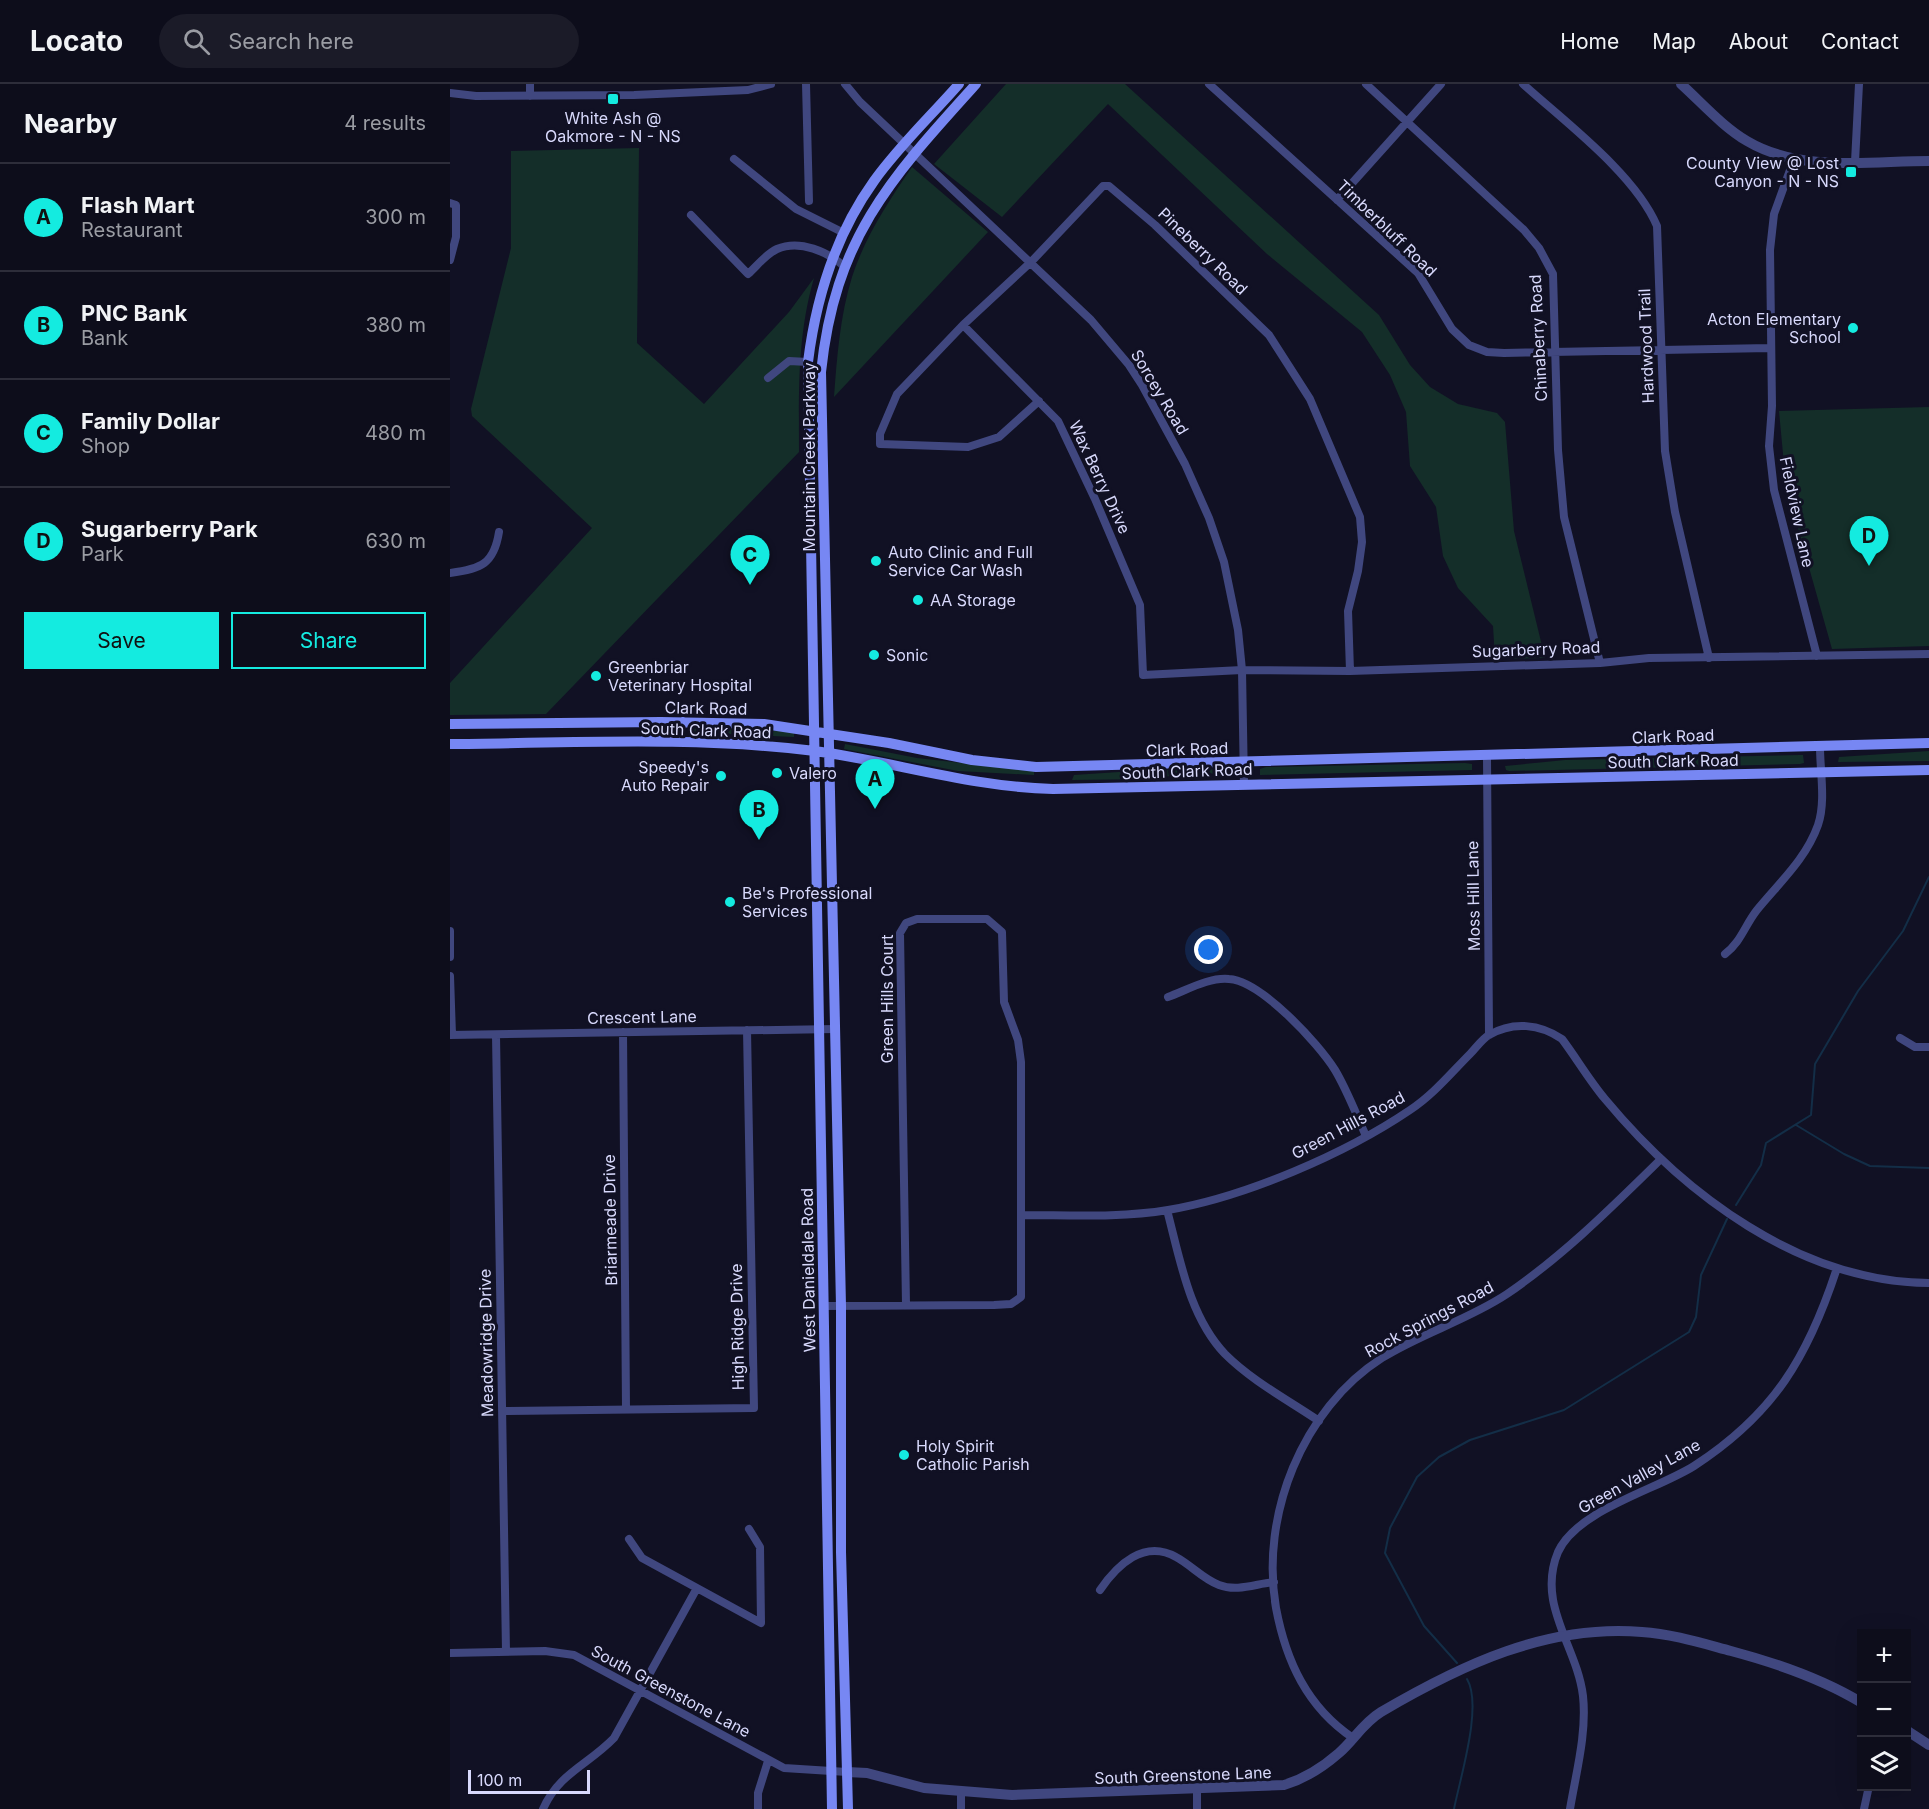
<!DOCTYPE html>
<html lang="en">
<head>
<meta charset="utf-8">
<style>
	:root { --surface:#0d0d1b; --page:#1b1b28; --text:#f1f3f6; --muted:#9a9ca3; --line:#2d2d3a; --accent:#14ebe0 }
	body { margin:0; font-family:Inter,sans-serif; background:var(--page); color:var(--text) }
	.controls { position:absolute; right:18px; bottom:18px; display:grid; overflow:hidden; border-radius:0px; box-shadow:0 6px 24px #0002 }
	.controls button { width:54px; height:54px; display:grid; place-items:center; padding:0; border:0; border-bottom:2px solid var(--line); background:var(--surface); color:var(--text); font:30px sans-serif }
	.scale { position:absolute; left:18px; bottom:15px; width:122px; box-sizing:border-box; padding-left:6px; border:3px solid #d8d9fc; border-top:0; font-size:16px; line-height:21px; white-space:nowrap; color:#d8d9fc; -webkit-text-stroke:4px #111124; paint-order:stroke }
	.you { position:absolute; left:759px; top:866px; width:21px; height:21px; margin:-15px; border:4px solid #fff; border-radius:50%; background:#1a73e8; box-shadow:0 0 0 9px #1a73e833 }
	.badge { display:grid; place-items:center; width:39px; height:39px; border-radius:50%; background:var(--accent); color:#111; font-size:20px; font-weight:700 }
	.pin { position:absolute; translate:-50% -50px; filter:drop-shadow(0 2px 3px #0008) }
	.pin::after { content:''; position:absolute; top:32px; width:21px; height:18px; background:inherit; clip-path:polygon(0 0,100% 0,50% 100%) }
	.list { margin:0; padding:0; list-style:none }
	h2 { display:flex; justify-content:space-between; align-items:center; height:78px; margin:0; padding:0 24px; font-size:26px }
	h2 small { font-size:20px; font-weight:400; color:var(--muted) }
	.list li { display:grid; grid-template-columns:39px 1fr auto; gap:18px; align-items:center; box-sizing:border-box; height:108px; padding:0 24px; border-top:2px solid var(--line) }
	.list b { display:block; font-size:22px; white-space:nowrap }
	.list p { margin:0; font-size:20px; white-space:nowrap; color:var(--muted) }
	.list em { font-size:20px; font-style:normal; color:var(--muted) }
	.actions { display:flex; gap:12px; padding:18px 24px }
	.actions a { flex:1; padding:14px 0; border:2px solid var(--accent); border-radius:0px; text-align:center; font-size:21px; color:var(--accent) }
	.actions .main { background:var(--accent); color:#111 }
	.icon { flex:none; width:33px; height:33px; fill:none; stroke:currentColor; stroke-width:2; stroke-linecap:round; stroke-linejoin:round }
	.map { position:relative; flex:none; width:1479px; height:1725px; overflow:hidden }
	header { display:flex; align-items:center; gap:36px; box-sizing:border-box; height:84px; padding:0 30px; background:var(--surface); border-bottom:2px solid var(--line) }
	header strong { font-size:28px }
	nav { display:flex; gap:33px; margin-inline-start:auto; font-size:21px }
	.search { width:420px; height:54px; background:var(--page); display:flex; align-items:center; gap:15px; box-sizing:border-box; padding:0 21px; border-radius:33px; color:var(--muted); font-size:22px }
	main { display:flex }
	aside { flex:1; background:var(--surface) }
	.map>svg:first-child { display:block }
	.green { fill:#142e29 }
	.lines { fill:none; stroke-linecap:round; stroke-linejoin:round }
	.stream { stroke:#132e47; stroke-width:2 }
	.minor { stroke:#40477f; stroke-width:8 }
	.tertiary { stroke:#40477f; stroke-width:10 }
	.secondary { stroke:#7787f3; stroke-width:10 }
	.poi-dot { fill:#14ebe0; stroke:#111124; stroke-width:2 }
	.labels { text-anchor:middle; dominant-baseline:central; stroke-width:6; stroke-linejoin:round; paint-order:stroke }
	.poi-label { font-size:16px; fill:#d8d9fc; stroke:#111124; text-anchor:start }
	.street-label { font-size:16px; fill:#d8d9fc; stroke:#111124 }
</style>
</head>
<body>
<header>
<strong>Locato</strong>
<div class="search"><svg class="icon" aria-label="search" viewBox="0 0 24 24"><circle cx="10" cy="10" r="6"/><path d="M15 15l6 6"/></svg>Search here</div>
<nav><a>Home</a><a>Map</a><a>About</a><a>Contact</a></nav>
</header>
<main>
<aside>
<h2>Nearby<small>4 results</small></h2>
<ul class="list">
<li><span class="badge">A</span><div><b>Flash Mart</b><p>Restaurant</p></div><em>300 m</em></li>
<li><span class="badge">B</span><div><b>PNC Bank</b><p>Bank</p></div><em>380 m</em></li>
<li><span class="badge">C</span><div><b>Family Dollar</b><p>Shop</p></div><em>480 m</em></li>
<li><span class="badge">D</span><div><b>Sugarberry Park</b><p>Park</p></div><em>630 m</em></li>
</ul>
<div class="actions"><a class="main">Save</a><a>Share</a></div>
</aside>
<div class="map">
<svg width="1479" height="1725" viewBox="0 0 1479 1725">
	<rect width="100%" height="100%" fill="#111124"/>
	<path class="green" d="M556,0H675L929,231L960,281L980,303L1008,320L1047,329L1055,338L1064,447L1095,574L1045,575L1043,542L1008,504L993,472L986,423L960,382L956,328L940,291L912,248L817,170L658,20L552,133L484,80Z
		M189,64L187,259L254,320L339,228L364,194C347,253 349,307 349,368L96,630L0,631V599L142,444L22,332L21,325L61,164V67Z
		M462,83L538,148L384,313C387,273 390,232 402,193C415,153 438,118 462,83Z
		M1479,323V562L1382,565L1336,402L1329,327Z
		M239,644L334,647L344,649V653L277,650L239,653Z
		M395,660L467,674L584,687V691L508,687L394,665Z
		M1479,667V677L1388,678L1389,673Z
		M1350,671H1353L1354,679L1350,680L1059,687L1056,686L1055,682L1115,676Z
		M1015,679L1022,680V686L810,691V685L816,683Z
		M777,685V689L727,691L699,695L622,696L624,691L684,687Z"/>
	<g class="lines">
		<path class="stream" d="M1346,1041L1394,1070L1420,1082L1479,1084
			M1286,1121L1311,1081L1316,1059L1361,1031L1365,980L1408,907L1453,847L1479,793
			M1007,1579L974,1542L935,1469L940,1444L967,1393L989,1373L1020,1356L1114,1326L1239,1248L1246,1233L1251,1191L1277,1135
			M1004,1725C1010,1694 1033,1622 1017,1595"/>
		<path class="minor" d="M80,0V12
			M356,0L359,117
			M395,0L410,18L641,236L679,281L692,301L735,380L759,434L774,478L788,546L792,586L794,700
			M759,0L968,189L1002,245L1019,261L1037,268L1054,269L1320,264
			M916,0L1074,146L1089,164L1103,190L1108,366L1114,433L1150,579
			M1073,0C1115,38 1185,90 1207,142L1215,367L1225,428L1259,574
			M0,9L26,12L184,11L298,6L321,0
			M284,75L346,125L394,149
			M1344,75L1324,130L1320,166L1322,322L1319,362L1324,406L1367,572
			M1405,78L1409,0
			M887,116L991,0
			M0,119L6,121V153L0,176
			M241,131L298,190C307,182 316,170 327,165C350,155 378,168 395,183
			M513,241L608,337L645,415L690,521L693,591L792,586L900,587L1150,579L1199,574L1479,570
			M318,294L339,277L358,278
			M589,317L549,353L518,363L430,360V350L447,310L513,241L582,177L653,102H659L705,141L819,251L860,315L910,433L912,458L908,487L898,527L900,587
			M0,489C31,485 44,480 49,448
			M1037,673L1039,951
			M0,847V873
			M1275,870C1291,858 1295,841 1307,826C1329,799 1356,775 1368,741C1376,718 1370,687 1370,663
			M0,892L2,951
			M718,913C737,906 759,893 779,895C811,897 868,959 885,986C897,1006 906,1030 916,1052
			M173,948L176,1324
			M0,951L385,945
			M46,951L56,1568
			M1450,954L1465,963H1479
			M717,1126C730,1175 739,1232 775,1270C802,1297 838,1316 869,1337
			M572,1131C620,1131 670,1134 718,1126C795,1113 895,1070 960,1026C983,1011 1001,989 1020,970C1026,964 1032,955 1039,951C1063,937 1090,940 1112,955C1127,975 1139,996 1155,1015C1234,1110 1350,1198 1479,1199
			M373,1222L544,1221L561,1220L571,1213V978L568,956L554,918L552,848L537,835H467L456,839L450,849L456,1221
			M53,1327L304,1324L297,946
			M179,1455L192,1474L311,1539L310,1463L299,1445
			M650,1506C667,1481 694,1455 726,1473C741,1481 753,1495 769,1501C787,1508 805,1500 824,1498
			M0,1569L95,1567L124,1571L334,1684L397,1688
			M903,1654C857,1623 836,1577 826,1524C810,1432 852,1325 932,1274C972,1249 1018,1236 1057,1210C1114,1171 1162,1123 1211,1075
			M747,1705V1725
			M511,1708V1725
			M93,1725C109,1689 138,1681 164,1654L247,1504
			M308,1725V1709L318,1677
			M1120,1725C1126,1689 1137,1649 1133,1612C1127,1562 1086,1521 1108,1468C1127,1426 1206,1406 1244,1382C1324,1330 1358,1273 1387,1184
			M1414,1725L1419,1702"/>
		<path class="tertiary" d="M1231,0C1252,19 1273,43 1297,57C1351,89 1420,77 1479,77
			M1456,1646L1479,1661
			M397,1688L417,1689L474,1704L562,1711L834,1701C854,1695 873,1683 889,1669C904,1656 913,1639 931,1628C1011,1581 1097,1540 1192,1548C1222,1550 1251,1559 1281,1567C1326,1579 1371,1594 1412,1619"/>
		<path class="secondary" d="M0,640L211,638L314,640L439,659L522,676L586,683L1479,659
			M195,656L228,648L233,638
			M0,660C121,659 245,652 365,667C445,678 521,703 603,705L1479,686
			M382,1725L358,278C366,214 386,150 424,97C449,62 481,32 509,0
			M398,1725L391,1468V1222L371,288C385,154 440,95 526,0"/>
	</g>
	<g class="poi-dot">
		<rect x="157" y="9" width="12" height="12" rx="3"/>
		<rect x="1395" y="82" width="12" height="12" rx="3"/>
		<circle cx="1403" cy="244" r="6"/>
		<circle cx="426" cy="477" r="6"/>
		<circle cx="468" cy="516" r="6"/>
		<circle cx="424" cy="571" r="6"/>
		<circle cx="146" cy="592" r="6"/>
		<circle cx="327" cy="689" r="6"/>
		<circle cx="271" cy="692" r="6"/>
		<circle cx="280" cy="818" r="6"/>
		<circle cx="454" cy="1371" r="6"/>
	</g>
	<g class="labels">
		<g class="poi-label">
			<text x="163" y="34" text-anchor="middle">White Ash @<tspan x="163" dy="18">Oakmore - N - NS</tspan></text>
			<text x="1389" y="79" text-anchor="end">County View @ Lost<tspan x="1389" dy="18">Canyon - N - NS</tspan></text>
			<text x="1391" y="235" text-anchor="end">Acton Elementary<tspan x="1391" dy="18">School</tspan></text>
			<text x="438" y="468">Auto Clinic and Full<tspan x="438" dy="18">Service Car Wash</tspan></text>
			<text x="480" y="516">AA Storage</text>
			<text x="436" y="571">Sonic</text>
			<text x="158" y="583">Greenbriar<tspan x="158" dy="18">Veterinary Hospital</tspan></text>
			<text x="259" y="683" text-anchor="end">Speedy's<tspan x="259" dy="18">Auto Repair</tspan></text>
			<text x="339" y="689">Valero</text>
			<text x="292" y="809">Be's Professional<tspan x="292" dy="18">Services</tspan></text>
			<text x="466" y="1362">Holy Spirit<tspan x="466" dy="18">Catholic Parish</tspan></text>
		</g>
		<g class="street-label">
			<text transform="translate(937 144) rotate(44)">Timberbluff Road</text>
			<text transform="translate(753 167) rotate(44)">Pineberry Road</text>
			<text transform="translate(1088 254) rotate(-93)">Chinaberry Road</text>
			<text transform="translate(1196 262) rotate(-92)">Hardwood Trail</text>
			<text transform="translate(710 308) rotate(59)">Sorcey Road</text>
			<text transform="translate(359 373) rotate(-90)">Mountain Creek Parkway</text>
			<text transform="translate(650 393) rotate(65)">Wax Berry Drive</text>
			<text transform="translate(1347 428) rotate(78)">Fieldview Lane</text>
			<text transform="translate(1086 565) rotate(-2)">Sugarberry Road</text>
			<text transform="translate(256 624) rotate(1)">Clark Road</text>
			<text transform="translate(256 646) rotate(2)">South Clark Road</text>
			<text transform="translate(1223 652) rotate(-2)">Clark Road</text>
			<text transform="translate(737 665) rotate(-2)">Clark Road</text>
			<text transform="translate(1223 677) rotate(-1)">South Clark Road</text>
			<text transform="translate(737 687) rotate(-2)">South Clark Road</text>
			<text transform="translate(1023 812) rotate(-91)">Moss Hill Lane</text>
			<text transform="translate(437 915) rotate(-90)">Green Hills Court</text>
			<text transform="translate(192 933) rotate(-1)">Crescent Lane</text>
			<text transform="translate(898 1041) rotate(-28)">Green Hills Road</text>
			<text transform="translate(160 1136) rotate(-91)">Briarmeade Drive</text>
			<text transform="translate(358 1186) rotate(-91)">West Danieldale Road</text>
			<text transform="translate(979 1235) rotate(-28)">Rock Springs Road</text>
			<text transform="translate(287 1243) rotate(-91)">High Ridge Drive</text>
			<text transform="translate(36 1259) rotate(-91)">Meadowridge Drive</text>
			<text transform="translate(1189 1392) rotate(-29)">Green Valley Lane</text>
			<text transform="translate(221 1607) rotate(28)">South Greenstone Lane</text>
			<text transform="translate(733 1691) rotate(-2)">South Greenstone Lane</text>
		</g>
	</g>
</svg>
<div class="controls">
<button>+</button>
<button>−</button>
<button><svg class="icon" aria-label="layers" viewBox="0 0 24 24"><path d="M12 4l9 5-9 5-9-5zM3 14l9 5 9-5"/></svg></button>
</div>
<div class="scale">100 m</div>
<div class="you"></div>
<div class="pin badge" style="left:425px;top:725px">A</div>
<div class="pin badge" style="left:309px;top:756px">B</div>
<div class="pin badge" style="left:300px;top:501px">C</div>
<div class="pin badge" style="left:1419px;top:482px">D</div>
</div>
</main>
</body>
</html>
